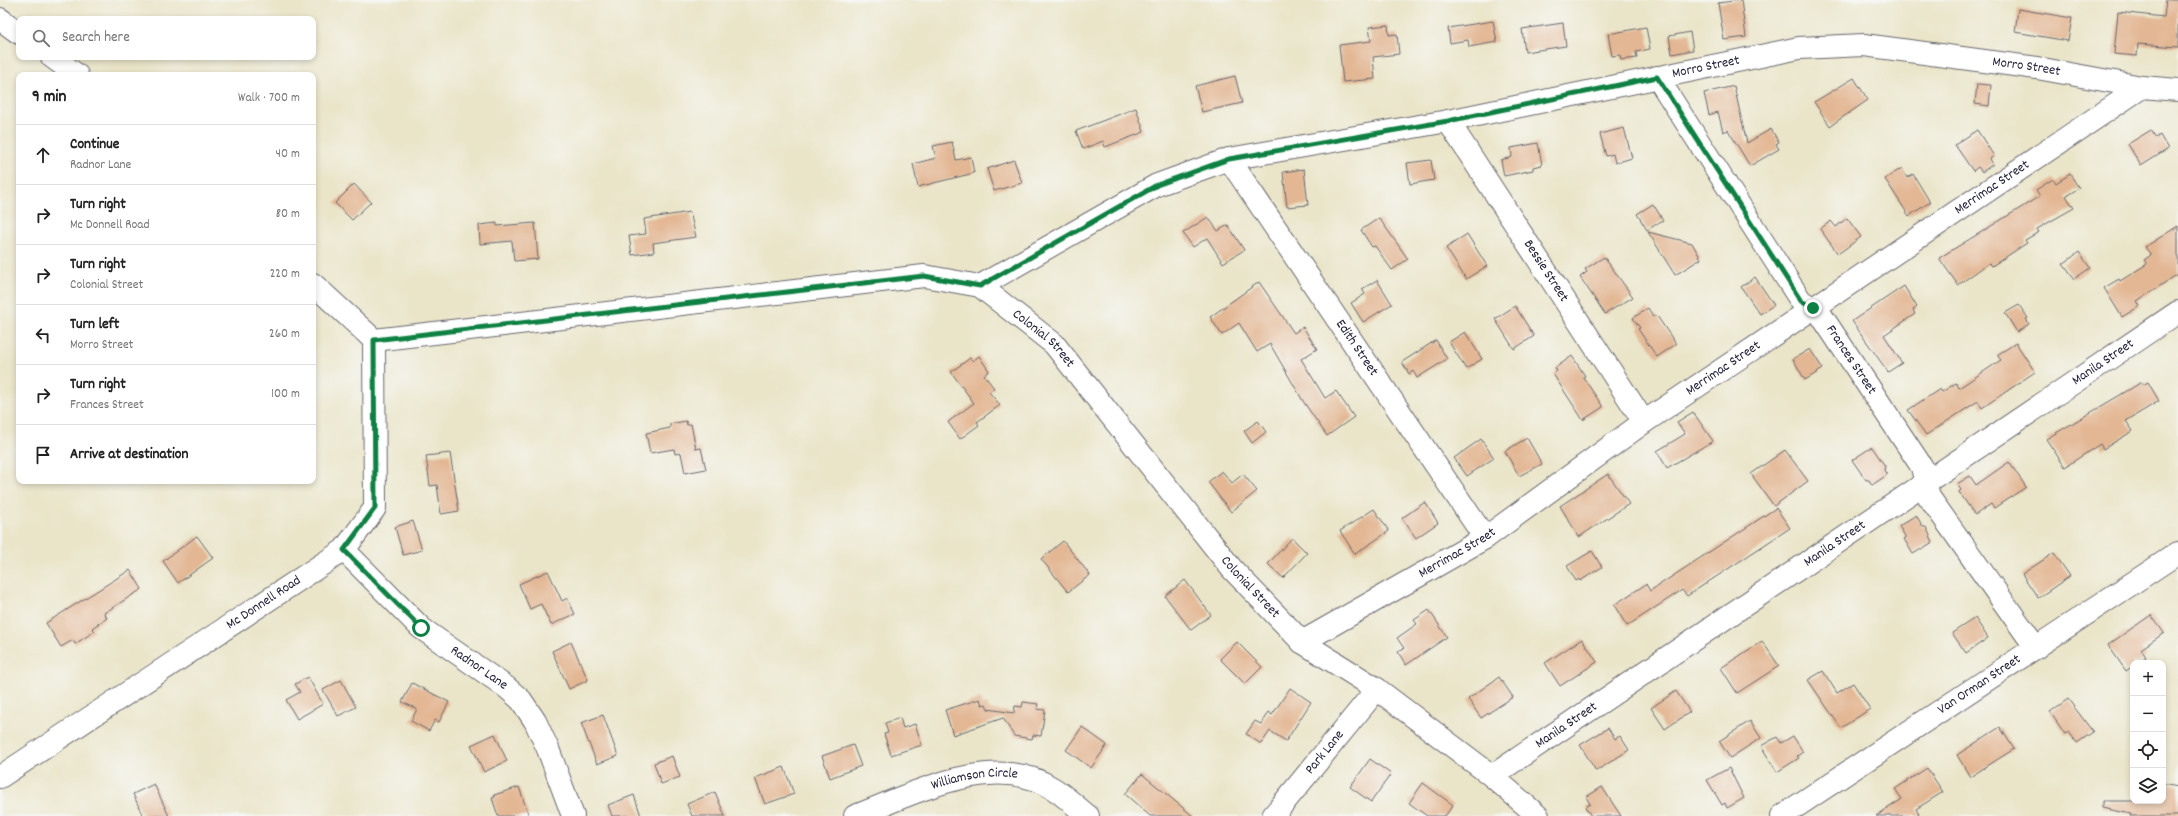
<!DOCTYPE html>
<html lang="en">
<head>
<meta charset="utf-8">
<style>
	:root { --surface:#fff; --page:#f2f2f2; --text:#222; --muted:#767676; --line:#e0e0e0 }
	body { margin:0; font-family:Dekko,sans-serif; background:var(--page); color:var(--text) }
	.controls { position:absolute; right:12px; bottom:12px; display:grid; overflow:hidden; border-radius:8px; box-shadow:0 2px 6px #0003 }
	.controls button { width:36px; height:36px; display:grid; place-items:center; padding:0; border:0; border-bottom:1px solid var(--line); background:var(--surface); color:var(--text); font:20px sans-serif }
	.stop { position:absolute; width:12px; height:12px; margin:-9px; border:3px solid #0b8043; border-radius:50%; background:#fff }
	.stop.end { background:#0b8043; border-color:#fff; box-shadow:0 1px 4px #0008 }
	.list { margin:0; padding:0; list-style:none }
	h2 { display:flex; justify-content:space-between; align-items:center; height:52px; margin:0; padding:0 16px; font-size:17px }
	h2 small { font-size:13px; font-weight:400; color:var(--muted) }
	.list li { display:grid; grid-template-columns:26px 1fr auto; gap:12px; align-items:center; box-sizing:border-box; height:60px; padding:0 16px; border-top:1px solid var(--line) }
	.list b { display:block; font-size:15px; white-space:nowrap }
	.list p { margin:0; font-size:13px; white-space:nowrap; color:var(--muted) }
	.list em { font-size:13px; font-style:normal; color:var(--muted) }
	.icon { flex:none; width:22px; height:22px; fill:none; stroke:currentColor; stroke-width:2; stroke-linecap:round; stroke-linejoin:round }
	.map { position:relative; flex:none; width:2178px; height:816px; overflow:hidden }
	.search { position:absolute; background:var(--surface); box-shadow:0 2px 6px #0003; left:16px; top:16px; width:300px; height:44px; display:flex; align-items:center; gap:10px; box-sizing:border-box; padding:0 14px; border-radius:8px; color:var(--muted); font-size:15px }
	.panel { position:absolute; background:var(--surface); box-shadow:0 2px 6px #0003; left:16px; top:72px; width:300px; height:412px; border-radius:8px }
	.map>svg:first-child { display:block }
	.building { fill:#e3b794 }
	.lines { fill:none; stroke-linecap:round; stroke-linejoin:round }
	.minor-casing { stroke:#68666d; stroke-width:24 }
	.tertiary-casing { stroke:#68666d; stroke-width:24 }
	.minor { stroke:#fff; stroke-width:22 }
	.tertiary { stroke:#fff; stroke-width:22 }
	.route { stroke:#0b8043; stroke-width:5 }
	.labels { text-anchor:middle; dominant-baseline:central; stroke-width:3; stroke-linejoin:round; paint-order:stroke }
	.street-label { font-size:14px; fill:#22223b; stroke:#f6f6f2 }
</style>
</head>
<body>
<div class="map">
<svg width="2178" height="816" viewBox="0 0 2178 816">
	<rect width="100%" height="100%" fill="#f6f6f2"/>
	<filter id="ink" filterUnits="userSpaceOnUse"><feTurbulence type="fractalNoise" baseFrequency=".025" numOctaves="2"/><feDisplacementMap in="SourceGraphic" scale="8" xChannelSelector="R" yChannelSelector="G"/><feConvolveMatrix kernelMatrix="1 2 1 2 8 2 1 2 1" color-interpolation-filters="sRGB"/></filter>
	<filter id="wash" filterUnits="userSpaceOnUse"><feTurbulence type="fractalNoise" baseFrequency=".012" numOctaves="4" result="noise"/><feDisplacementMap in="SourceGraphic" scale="16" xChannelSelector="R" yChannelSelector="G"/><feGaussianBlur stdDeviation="0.9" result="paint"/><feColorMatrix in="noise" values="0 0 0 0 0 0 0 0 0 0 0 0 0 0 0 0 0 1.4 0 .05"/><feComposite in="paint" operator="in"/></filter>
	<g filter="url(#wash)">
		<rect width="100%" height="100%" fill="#eae5c9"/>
		<g id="blocks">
			<path class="building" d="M1741,0L1746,37L1724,40L1718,3Z
				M2166,0H2178V47L2138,44L2137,56L2114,54L2118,12L2164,17Z
				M2018,9L2072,18L2068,41L2015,32Z
				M1493,21L1497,42L1469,47L1468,40L1450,43L1448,28Z
				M1563,23L1566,46L1525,52L1522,29Z
				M1388,25L1389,35L1397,34L1399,54L1373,57L1375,79L1343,82L1339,45L1371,41L1369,27Z
				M1646,27L1650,49L1636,52L1637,58L1621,60L1620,55L1612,56L1608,34Z
				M1690,32L1693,50L1672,54L1669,36Z
				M1235,76L1242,103L1202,112L1195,86Z
				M1854,78L1868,100L1830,126L1814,102Z
				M1977,84L1991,85L1989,106L1975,104Z
				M1734,86L1747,143L1771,129L1779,142L1776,144L1779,149L1750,166L1728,130L1723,132L1718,112L1709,115L1704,93Z
				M1136,108L1144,132L1105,147L1103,141L1083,149L1076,131Z
				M1624,128L1632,158L1615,163L1613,154L1606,156L1600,134Z
				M1977,130L1994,156L1990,159L1993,164L1982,172L1978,167L1973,171L1955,145Z
				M2151,130L2156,138L2160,135L2168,149L2141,166L2128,144Z
				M952,142L956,160L971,157L974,173L918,187L913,164L936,158L933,146Z
				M1538,143L1542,165L1533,167V170L1504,176L1501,160L1512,157L1511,148Z
				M1014,160L1022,183L994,191L987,169Z
				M1431,160L1434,180L1410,184L1407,163Z
				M1902,168L1907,178L1913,174L1930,202L1909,216L1885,179Z
				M1304,169L1308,205L1287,207L1283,172Z
				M2070,174L2079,188L2066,196L2074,208L2037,229L2039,232L2025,240L2027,243L1992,266L1989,263L1958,285L1939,258L2040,196L2036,190L2053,179L2056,183Z
				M354,184L371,202L352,220L335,203Z
				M1653,204L1663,220L1647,230L1637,214Z
				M690,212L696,237L653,243L654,252L632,255L629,236L646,234L644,219Z
				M1208,217L1218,231L1228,225L1244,250L1223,263L1207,238L1193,247L1183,233Z
				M1379,218L1408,259L1392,270L1375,246L1372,247L1361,230Z
				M1847,218L1861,237L1838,254L1820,229L1831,221L1836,227Z
				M497,223V226L535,223L538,259L514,261L512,241L480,244L479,225Z
				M2178,226V274L2137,301L2140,306L2122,317L2104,288L2119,279L2120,281L2147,264L2144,260L2151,255L2145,247Z
				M1648,232L1692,243L1701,259L1675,275Z
				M1467,234L1487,266L1466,279L1446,248Z
				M2079,252L2090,268L2074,279L2063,264Z
				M1604,257L1633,297L1605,314L1580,277L1587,272L1585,269Z
				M1755,277L1774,305L1760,314L1741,287Z
				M1377,280L1392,304L1363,322L1351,303L1365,294L1362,289Z
				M1259,282L1294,333L1303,327L1317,349L1301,359L1325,398L1336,391L1354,417L1327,436L1303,401L1270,344L1257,352L1239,323L1222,335L1210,317Z
				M1904,286L1917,307L1913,310L1915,314L1884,335L1902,363L1888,372L1852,321Z
				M2019,305L2028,318L2026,319L2029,324L2017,332L2005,313Z
				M1515,306L1534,336L1514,349L1495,319Z
				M1648,308L1653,316H1657L1676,344L1657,357L1638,329L1640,328L1633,318Z
				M1465,332L1482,359L1466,369L1449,342Z
				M1436,340L1447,359L1417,378L1413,371L1409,374L1402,362Z
				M2016,343L2035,372L1982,408L1978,401L1926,435L1908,410L1940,389L1942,392L1956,383L1959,388L2001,360L1997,355Z
				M1810,349L1823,369L1805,380L1793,359Z
				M979,356L989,371L984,375L994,388L989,392L1000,405L977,422L979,425L960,439L948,422L974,403L951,372L970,358L973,361Z
				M1572,356L1585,376L1583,377L1603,407L1583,420L1553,374L1557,371L1555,368Z
				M2142,382L2143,385L2148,382L2159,401L2126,421L2133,431L2103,449L2100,444L2065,467L2046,439Z
				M1693,412L1713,441L1667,468L1657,451L1685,434L1677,422Z
				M686,421L687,425L691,424L696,449L701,448L706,469L685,473L681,453L675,454L674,449L650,453L646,433L670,428V424Z
				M1258,421L1266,432L1252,443L1244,431Z
				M1527,438L1542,464L1519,476L1505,451Z
				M1481,439L1494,458L1467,476L1454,458Z
				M1872,447L1885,466L1884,470L1887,475L1872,485L1869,480H1866L1852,460Z
				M1785,450L1808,481L1774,506L1751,474Z
				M450,453L459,511L441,514L437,485L430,486L426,456Z
				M2009,462L2026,487L1994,508L1991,504L1975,515L1959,492L1961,490L1957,484L1970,476L1976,485Z
				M1222,471L1232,483L1243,474L1257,491L1231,512L1208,482Z
				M1608,474L1629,504L1579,537L1560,506Z
				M1425,502L1438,523L1416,538L1402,518Z
				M1776,508L1790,528L1687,596L1682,590L1627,626L1614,605L1646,584L1650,591Z
				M1374,509L1389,531L1355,554L1340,531Z
				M1916,515L1923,527H1926L1933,542L1913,554L1904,539L1906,538L1899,526Z
				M413,521L422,550L403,555L395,527Z
				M197,536L213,558L178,583L163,561Z
				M1292,538L1307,553L1283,578L1268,564Z
				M1063,541L1090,575L1068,592L1041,559Z
				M1592,551L1602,567L1580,581L1579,579L1576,581L1567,566Z
				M2054,553L2070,576L2038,598L2022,574Z
				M130,570L142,589L104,613L107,618L92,628L95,631L75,644L73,640L61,647L46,623Z
				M548,571L562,601L567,598L575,614L551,625L541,604L530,609L519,584Z
				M1185,580L1211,615L1191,630L1165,596Z
				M1429,610L1447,637L1406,665L1398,652L1404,648L1397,638L1417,624L1414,620Z
				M2151,615L2164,633L2141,649L2146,657L2137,663H2133V666L2126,671L2108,645Z
				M1975,618L1988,638L1966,653L1952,633Z
				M1582,639L1597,662L1560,686L1545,663Z
				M1762,641L1779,666L1737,693L1721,668Z
				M571,642L588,680L569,689L552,651Z
				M1237,642L1262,667L1245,684L1220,659Z
				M1823,671L1837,693L1853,683L1870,709L1841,728L1808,680Z
				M308,677L323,704L297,719L286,700L300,692L295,684Z
				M1499,677L1513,697L1481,718L1468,699Z
				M341,680L356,707L338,716L323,690Z
				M412,683L449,702L439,722L435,720L429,731L411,721L417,709L402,702Z
				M1290,688L1311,702L1286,741L1270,731L1261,744L1246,734L1255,721L1261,724L1268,712L1272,715Z
				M1676,691L1690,712L1665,729L1651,708Z
				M980,699L982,705L986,704L988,709L1014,713L1015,706L1022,707L1023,702L1038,704L1037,709L1045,710L1041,736L1033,735L1032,739L1014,736L1003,718L953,735L945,710Z
				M2068,699L2093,732L2077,743L2069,732L2065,734L2050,712Z
				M603,715L618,756L597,764L581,723Z
				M900,718L903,728L915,724L922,745L891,755L884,734L888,733L885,723Z
				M1750,721L1761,738L1730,758L1719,741Z
				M1082,727L1107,745L1091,768L1066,750Z
				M2000,727L2014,749L1970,777L1957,755Z
				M1608,728L1615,739L1620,736L1629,750L1596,771L1580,745Z
				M495,734L507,761L484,772L471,745Z
				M1793,736L1803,752L1797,756L1799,758L1777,772L1761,746L1777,737L1781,743Z
				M853,745L861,766L830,778L822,756Z
				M672,756L680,777L661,784L654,763Z
				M1370,759L1391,774L1371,802L1350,787Z
				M784,767L794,794L765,804L755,778Z
				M1729,768L1744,798L1727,808L1725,803L1722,805L1707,780Z
				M1927,768L1943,792L1916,809L1920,816H1876L1902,799L1895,789Z
				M1142,774L1193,816H1150L1125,794Z
				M1423,783L1453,805L1445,816H1427L1409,803Z
				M2163,783L2178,786V816H2130L2131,814L2102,808V801H2163Z
				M154,784L169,816H143L133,794Z
				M519,787L529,816H498L492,798L495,797L494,795Z
				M1602,787L1621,816H1591L1585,807L1590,804L1586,797Z
				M715,792L725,816H692L687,804Z
				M634,795L641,816H612L608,805Z"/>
		</g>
	</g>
	<g filter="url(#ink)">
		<use href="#blocks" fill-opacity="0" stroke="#68666d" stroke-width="1"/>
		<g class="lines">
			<g class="minor-casing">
				<g id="minor">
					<path id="s1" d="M1657,77L1801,301L1819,312L1922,467L1929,497L2036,648"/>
					<path id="s2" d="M1448,121L1644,422"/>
					<path id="s3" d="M1229,159L1485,538"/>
					<path id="s4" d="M980,286L1157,185L1229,159L1448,121L1799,48L1864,45L2037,68L2142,87L2178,90"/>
					<path id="s5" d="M344,550L421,628L506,687L521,700L535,721L548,749L573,816"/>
					<path id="s6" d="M1302,642L1485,538L1644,422L2142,87"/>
					<path id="s7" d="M1492,776L2178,312"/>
					<path id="s8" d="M0,777L344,550L375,508L374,340"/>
					<path id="s9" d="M855,816C913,794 995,750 1054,789C1066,797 1077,807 1088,816"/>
					<path id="s10" d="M1273,816L1377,689"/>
					<path id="s11" d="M1782,816L2178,553"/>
				</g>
			</g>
			<g class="tertiary-casing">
				<g id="tertiary">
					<path d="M0,19L19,33"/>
					<path d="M52,57L77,75"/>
					<path id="s12" d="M313,284L374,340L924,276L980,286L1054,344L1232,569L1302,642L1377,689L1492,776L1538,816"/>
				</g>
			</g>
			<use href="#minor" class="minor"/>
			<use href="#tertiary" class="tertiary"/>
		</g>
	</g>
	<g class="lines" filter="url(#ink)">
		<path class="route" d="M421,628L344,550L375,508L374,340L924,276L980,286L1157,185L1229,159L1448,121L1657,77L1801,301L1813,308"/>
	</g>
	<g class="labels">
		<g class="street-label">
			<text stroke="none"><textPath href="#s4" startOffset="766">Morro Street</textPath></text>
			<text stroke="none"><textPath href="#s4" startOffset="1090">Morro Street</textPath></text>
			<text stroke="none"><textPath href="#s6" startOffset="827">Merrimac Street</textPath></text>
			<text stroke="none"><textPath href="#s2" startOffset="179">Bessie Street</textPath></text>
			<text stroke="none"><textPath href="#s12" startOffset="776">Colonial Street</textPath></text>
			<text stroke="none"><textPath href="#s3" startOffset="228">Edith Street</textPath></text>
			<text stroke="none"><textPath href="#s1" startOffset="345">Frances Street</textPath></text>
			<text stroke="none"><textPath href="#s7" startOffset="738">Manila Street</textPath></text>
			<text stroke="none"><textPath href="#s6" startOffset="503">Merrimac Street</textPath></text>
			<text stroke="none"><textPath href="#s7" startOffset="414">Manila Street</textPath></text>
			<text stroke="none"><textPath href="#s6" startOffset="179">Merrimac Street</textPath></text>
			<text stroke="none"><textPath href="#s12" startOffset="1100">Colonial Street</textPath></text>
			<text stroke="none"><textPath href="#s8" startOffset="316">Mc Donnell Road</textPath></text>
			<text stroke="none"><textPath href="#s5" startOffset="180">Radnor Lane</textPath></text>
			<text stroke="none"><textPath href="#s11" startOffset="237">Van Orman Street</textPath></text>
			<text stroke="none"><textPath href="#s7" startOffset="90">Manila Street</textPath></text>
			<text stroke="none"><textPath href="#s10" startOffset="82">Park Lane</textPath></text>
			<text stroke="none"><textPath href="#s9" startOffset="126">Williamson Circle</textPath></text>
		</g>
	</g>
</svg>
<div class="controls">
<button>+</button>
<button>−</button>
<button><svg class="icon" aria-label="locate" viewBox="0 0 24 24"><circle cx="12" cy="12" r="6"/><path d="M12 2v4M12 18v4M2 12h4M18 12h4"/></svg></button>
<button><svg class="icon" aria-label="layers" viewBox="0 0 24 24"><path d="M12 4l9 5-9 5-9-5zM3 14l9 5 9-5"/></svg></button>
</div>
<div class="stop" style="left:421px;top:628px"></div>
<div class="stop end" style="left:1813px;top:308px"></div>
<div class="search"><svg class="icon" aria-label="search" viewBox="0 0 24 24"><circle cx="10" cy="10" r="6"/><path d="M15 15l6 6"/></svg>Search here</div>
<section class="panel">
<h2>9 min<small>Walk · 700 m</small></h2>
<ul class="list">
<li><svg class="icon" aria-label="ahead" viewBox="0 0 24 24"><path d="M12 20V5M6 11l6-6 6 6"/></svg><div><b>Continue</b><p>Radnor Lane</p></div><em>40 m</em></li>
<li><svg class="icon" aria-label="right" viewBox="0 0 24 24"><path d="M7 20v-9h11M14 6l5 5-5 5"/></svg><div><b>Turn right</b><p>Mc Donnell Road</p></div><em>80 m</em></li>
<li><svg class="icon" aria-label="right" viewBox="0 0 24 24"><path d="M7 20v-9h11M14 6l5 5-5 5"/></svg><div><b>Turn right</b><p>Colonial Street</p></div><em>220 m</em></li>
<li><svg class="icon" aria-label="left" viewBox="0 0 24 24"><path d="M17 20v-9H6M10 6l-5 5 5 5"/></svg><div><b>Turn left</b><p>Morro Street</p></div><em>260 m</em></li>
<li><svg class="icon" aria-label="right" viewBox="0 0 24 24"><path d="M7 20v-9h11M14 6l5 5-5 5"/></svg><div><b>Turn right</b><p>Frances Street</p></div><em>100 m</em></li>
<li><svg class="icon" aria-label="arrive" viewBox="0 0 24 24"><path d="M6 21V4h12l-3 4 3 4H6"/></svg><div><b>Arrive at destination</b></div></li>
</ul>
</section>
</div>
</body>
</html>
